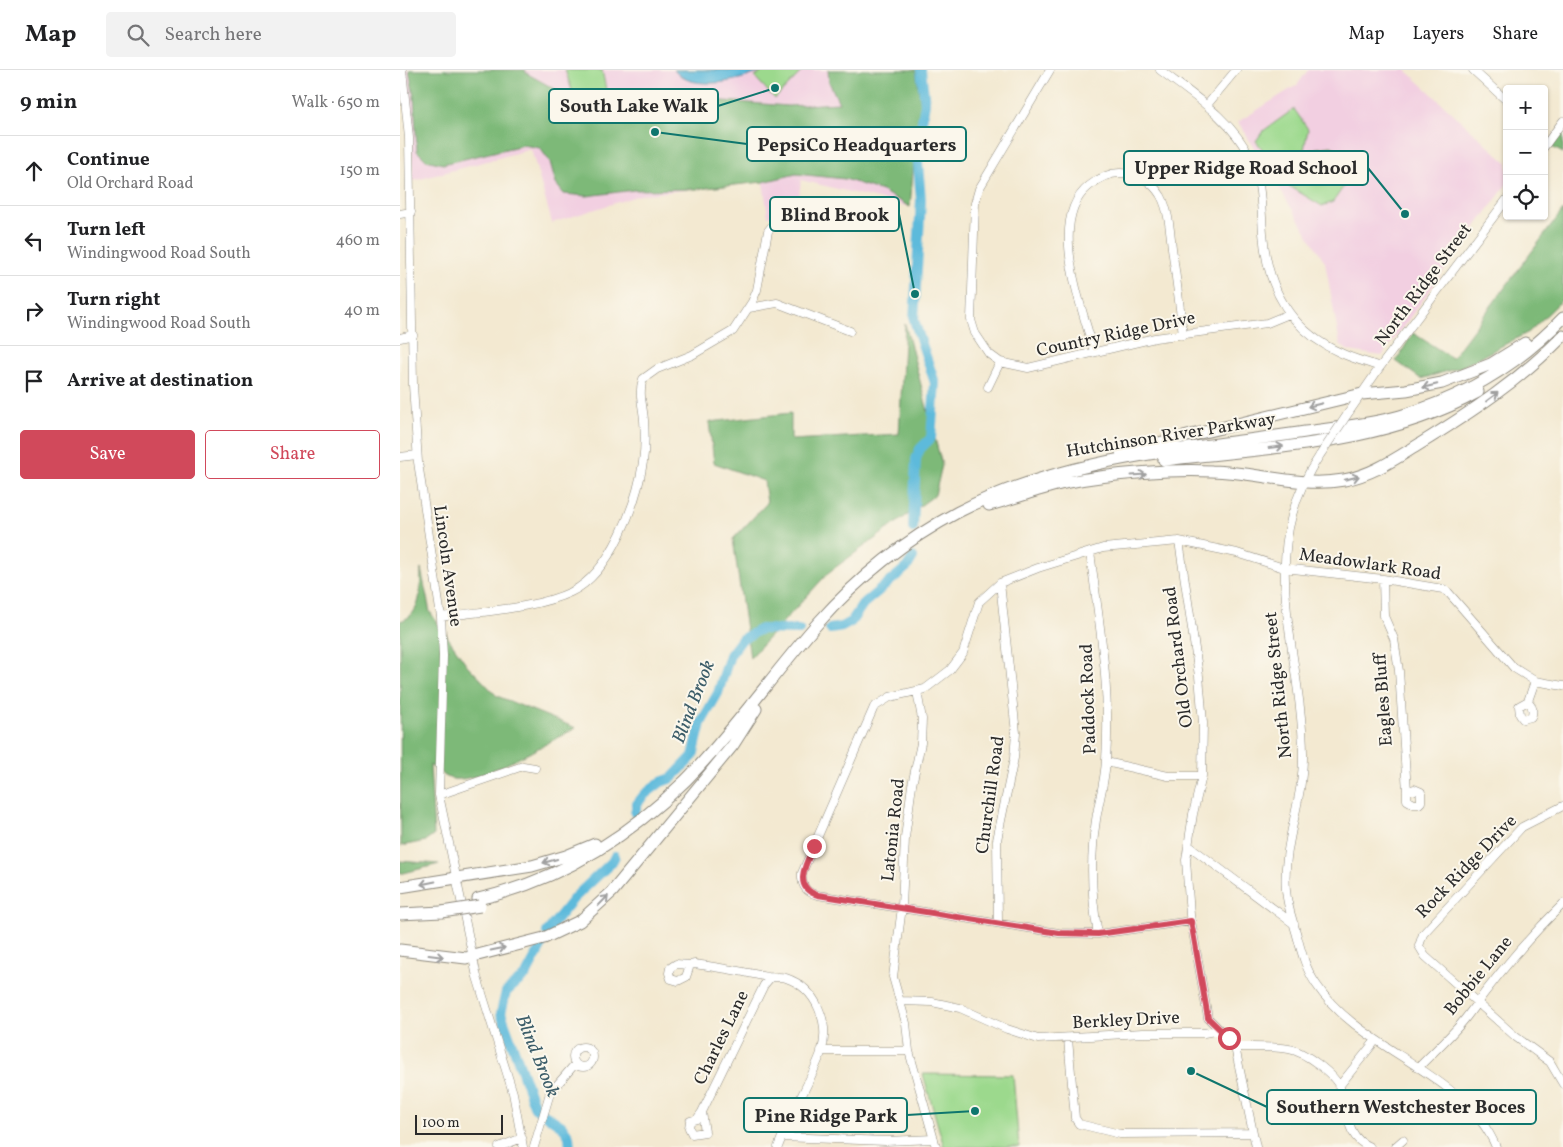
<!DOCTYPE html>
<html lang="en">
<head>
<meta charset="utf-8">
<style>
	:root { --surface:#fff; --page:#f2f2f2; --text:#202124; --muted:#757577; --line:#e0e0e0; --accent:#d1495b }
	body { margin:0; font-family:Vollkorn,serif; background:var(--page); color:var(--text) }
	.controls { position:absolute; right:15px; top:15px; display:grid; overflow:hidden; border-radius:5px; box-shadow:0 1px 4px #0004 }
	.controls button { width:45px; height:45px; display:grid; place-items:center; padding:0; border:0; border-bottom:1px solid var(--line); background:var(--surface); color:var(--text); font:25px sans-serif }
	.scale { position:absolute; left:15px; bottom:12px; width:88px; box-sizing:border-box; padding-left:5px; border:2px solid #2b2b2b; border-top:0; font-size:14px; line-height:18px; white-space:nowrap; color:#2b2b2b; -webkit-text-stroke:4px #fbf7ec; paint-order:stroke }
	.stop { position:absolute; width:15px; height:15px; margin:-11px; border:4px solid #d1495b; border-radius:50%; background:#fff }
	.stop.end { background:#d1495b; border-color:#fff; box-shadow:0 1px 5px #0008 }
	.list { margin:0; padding:0; list-style:none }
	h2 { display:flex; justify-content:space-between; align-items:center; height:65px; margin:0; padding:0 20px; font-size:21px }
	h2 small { font-size:16px; font-weight:400; color:var(--muted) }
	.list li { display:grid; grid-template-columns:32px 1fr auto; gap:15px; align-items:center; box-sizing:border-box; height:70px; padding:0 20px; border-top:1px solid var(--line) }
	.list b { display:block; font-size:19px; white-space:nowrap }
	.list p { margin:0; font-size:16px; white-space:nowrap; color:var(--muted) }
	.list em { font-size:16px; font-style:normal; color:var(--muted) }
	.actions { display:flex; gap:10px; padding:15px 20px }
	.actions a { flex:1; padding:11px 0; border:1px solid var(--accent); border-radius:5px; text-align:center; font-size:18px; color:var(--accent) }
	.actions .main { background:var(--accent); color:#fff }
	.icon { flex:none; width:28px; height:28px; fill:none; stroke:currentColor; stroke-width:2; stroke-linecap:round; stroke-linejoin:round }
	.map { position:relative; flex:none; width:1163px; height:1077px; overflow:hidden }
	header { display:flex; align-items:center; gap:30px; box-sizing:border-box; height:70px; padding:0 25px; background:var(--surface); border-bottom:1px solid var(--line) }
	header strong { font-size:24px }
	nav { display:flex; gap:28px; margin-inline-start:auto; font-size:18px }
	.search { width:350px; height:45px; background:var(--page); display:flex; align-items:center; gap:12px; box-sizing:border-box; padding:0 18px; border-radius:5px; color:var(--muted); font-size:19px }
	main { display:flex }
	aside { flex:1; background:var(--surface) }
	.map>svg:first-child { display:block }
	.built { fill:#f2cfe1 }
	.green { fill:#9cd98d; stroke:#64825c }
	.forest { fill:#7db978; stroke:#547252 }
	.water { fill:#5dbadb; stroke:#447283 }
	.lines { fill:none; stroke-linecap:round; stroke-linejoin:round }
	.river { stroke:#5dbadb; stroke-width:10 }
	.minor-casing { stroke:#8f8a7e; stroke-width:9 }
	.highway-casing { stroke:#8f8a7e; stroke-width:13 }
	.minor { stroke:#fff; stroke-width:8 }
	.highway { stroke:#fff; stroke-width:11 }
	.minor-bridge-casing { stroke:#8f8a7e; stroke-width:9; stroke-linecap:butt }
	.highway-bridge-casing { stroke:#8f8a7e; stroke-width:13; stroke-linecap:butt }
	.minor-bridge { stroke:#fff; stroke-width:8 }
	.highway-bridge { stroke:#fff; stroke-width:11 }
	.oneway { stroke:#a0a0a0 }
	.route { stroke:#d1495b; stroke-width:6 }
	.labels { text-anchor:middle; dominant-baseline:central; stroke-width:4; stroke-linejoin:round; paint-order:stroke }
	.street-label { font-size:18px; fill:#2b2b2b; stroke:#fbf7ec }
	.water-label { font-size:19px; font-style:italic; fill:#3c5d69; stroke:#fbf7ec }
	.leader { fill:none; stroke:#0f766e; stroke-width:2 }
	.callout-dot { fill:#0f766e; stroke:#fbf7ec; stroke-width:2 }
	.callout { fill:#fbf7ec; stroke:#0f766e; stroke-width:2 }
	.callout-label { font-size:19px; text-anchor:middle; font-weight:bold; fill:#2b2b2b }
</style>
</head>
<body>
<header>
<strong>Map</strong>
<div class="search"><svg class="icon" aria-label="search" viewBox="0 0 24 24"><circle cx="10" cy="10" r="6"/><path d="M15 15l6 6"/></svg>Search here</div>
<nav><a>Map</a><a>Layers</a><a>Share</a></nav>
</header>
<main>
<aside>
<h2>9 min<small>Walk · 650 m</small></h2>
<ul class="list">
<li><svg class="icon" aria-label="ahead" viewBox="0 0 24 24"><path d="M12 20V5M6 11l6-6 6 6"/></svg><div><b>Continue</b><p>Old Orchard Road</p></div><em>150 m</em></li>
<li><svg class="icon" aria-label="left" viewBox="0 0 24 24"><path d="M17 20v-9H6M10 6l-5 5 5 5"/></svg><div><b>Turn left</b><p>Windingwood Road South</p></div><em>460 m</em></li>
<li><svg class="icon" aria-label="right" viewBox="0 0 24 24"><path d="M7 20v-9h11M14 6l5 5-5 5"/></svg><div><b>Turn right</b><p>Windingwood Road South</p></div><em>40 m</em></li>
<li><svg class="icon" aria-label="arrive" viewBox="0 0 24 24"><path d="M6 21V4h12l-3 4 3 4H6"/></svg><div><b>Arrive at destination</b></div></li>
</ul>
<div class="actions"><a class="main">Save</a><a>Share</a></div>
</aside>
<div class="map">
<svg width="1163" height="1077" viewBox="0 0 1163 1077">
	<rect width="100%" height="100%" fill="#fbf7ec"/>
	<filter id="ink" filterUnits="userSpaceOnUse"><feTurbulence type="fractalNoise" baseFrequency=".02" numOctaves="2"/><feDisplacementMap in="SourceGraphic" scale="10" xChannelSelector="R" yChannelSelector="G"/><feConvolveMatrix kernelMatrix="1 2 1 2 8 2 1 2 1" color-interpolation-filters="sRGB"/></filter>
	<filter id="wash" filterUnits="userSpaceOnUse"><feTurbulence type="fractalNoise" baseFrequency=".0096" numOctaves="4" result="noise"/><feDisplacementMap in="SourceGraphic" scale="20" xChannelSelector="R" yChannelSelector="G"/><feGaussianBlur stdDeviation="1.12" result="paint"/><feColorMatrix in="noise" values="0 0 0 0 0 0 0 0 0 0 0 0 0 0 0 0 0 1.4 0 .05"/><feComposite in="paint" operator="in"/></filter>
	<g filter="url(#wash)">
		<rect width="100%" height="100%" fill="#f3e9d1"/>
		<path class="built" d="M4,0H491L510,137L401,110L397,143L368,146L363,112L240,125L152,153L131,79L13,111L11,46Z
			M908,0H1006L1107,93V114L982,286L949,281L940,275L925,192L838,52L897,15Z"/>
		<path class="green" d="M165,0H202L210,39L176,32Z
			M365,0H403L375,29L355,7Z
			M894,39L908,59L904,80L882,104L856,71L863,61Z
			M931,76L962,90L933,132L922,136L884,113L890,99L911,79Z
			M523,1004L613,1005L619,1077H544Z"/>
		<path class="forest" d="M9,0H125L126,3L160,22L171,32L196,44L213,47L274,31L299,29L388,36L439,33L429,12L428,0H516L521,35L517,56L510,137L482,121L445,109L396,104L363,112L297,119L234,120L187,126L164,124L156,114L150,92L140,78L123,75L43,94L26,90L17,81L14,26Z
			M1163,62V83L1152,77Z
			M1163,140V229L1129,262L1061,297L1021,309L996,291L1013,263L1052,288Z
			M505,254L542,395L535,425L429,502L350,588L333,469L367,433L364,411L314,393L309,352L391,343V370L499,364Z
			M21,499L30,542L67,595L97,626L176,658C148,672 81,713 53,709C45,708 36,699 30,695L34,765L26,771L1,776L0,551C23,545 20,518 21,499Z
			M0,791L39,794L0,804Z"/>
		<path class="water" d="M274,0H364C343,11 291,23 274,0Z"/>
		<g class="lines">
			<path class="river" d="M513,458L516,389L520,379L531,368L535,313L514,250L521,130L517,81L525,33L521,0
				M430,559L442,557L451,552L463,534L507,497L513,487
				M235,743L237,734L244,725L261,712L272,708L293,686L301,653L318,623L330,585L342,569L361,559L399,560
				M147,862L174,828L212,792L215,786
				M141,877L126,905L106,922L101,943L135,1038L162,1056L169,1066L170,1077"/>
		</g>
	</g>
	<g filter="url(#ink)">
		<g class="lines">
			<g class="minor-casing">
				<path id="minor" d="M2,0L9,68L13,315L18,392L41,547L43,586L39,725L77,907L113,1023L123,1077
					M650,0L579,119L575,133L571,250L575,263L589,284L600,292L628,298L755,268L867,253L889,244
					M760,0C794,26 832,49 851,89C862,112 861,138 863,163C867,217 890,261 941,283C953,289 967,292 980,297
					M1073,0L1107,31
					M807,35L836,0
					M1144,77L1163,51
					M0,144L11,142
					M349,238L377,233L450,261
					M0,268L13,265
					M694,282C683,238 646,150 689,116C699,108 708,103 720,103C737,103 752,111 761,126C769,141 770,161 772,178C776,207 780,236 783,265
					M588,317L600,292
					M949,342L980,297L1107,129
					M920,385C853,482 902,579 903,683C904,730 882,775 886,820C887,835 892,848 896,862C901,880 905,898 916,914C960,981 1065,1002 1096,1077
					M0,387L17,385
					M779,471L799,606L803,653L802,706L793,744L786,790L790,845L808,948L820,960
					M690,482C699,551 711,620 706,690C705,711 699,730 696,750C690,788 691,826 698,864
					M983,509L984,546L994,569L999,601L1007,721
					M41,547C82,541 135,539 171,522C211,503 237,433 243,392C245,379 245,364 244,350C243,336 238,323 243,309L257,299L292,285L333,261L352,232L357,220L368,161L375,152
					M517,621L522,649L521,673L512,715L505,768L502,837L493,907L506,953L509,981L536,1077
					M1128,631C1132,635 1134,641 1131,647L1123,649L1120,645L1119,636Z
					M1128,631L1135,611
					M706,692L768,706H802
					M1014,719L1021,722V732L1019,734H1014L1007,730V721Z
					M39,725L123,696L135,698
					M1163,736L1122,757L1023,864L1019,876L1025,886L1116,967L1150,992L1163,1014
					M788,775L894,854
					M791,851L698,864L659,863L417,825C406,822 401,816 402,803L474,637L490,627L525,619L550,600L563,583L579,532L600,513L638,498L703,478L779,471L837,483L884,498L983,509L1043,519L1048,522L1114,598L1135,611L1163,616
					M598,852L597,770L614,688L616,663L600,513
					M290,895L276,894L270,898L269,903L271,909L278,911L286,907L290,895L295,894C320,898 343,901 367,907C373,908 379,906 386,908C416,918 431,953 421,983C409,1015 390,1045 378,1077
					M500,931L532,932L560,938L607,959L638,969L743,963H804L820,960L829,968L835,977C852,977 872,976 889,979C903,981 935,1004 940,1018C948,1039 945,1068 970,1077
					M668,969L675,1048L679,1054L720,1064L853,1063
					M173 987a10 10 0 1 1 20 0a10 10 0 1 1-20 0Z
					M835,977L856,1077
					M421,981H509
					M1018,998C1034,981 1054,964 1068,945C1097,905 1128,868 1163,834
					M940,1015L976,970
					M302,1042L297,1049L290,1051L289,1058L292,1064L305,1062L302,1042L364,915L370,908
					M382,1067L486,1071L534,1069
					M99,1077L122,1068
					M134,1077L150,1023L175,994
					M995,1077L1003,1070"/>
			</g>
			<g class="highway-casing">
				<path id="highway" d="M721,382L962,324L1006,320L1042,313L1091,294L1125,273
					M764,390C871,377 982,375 1078,322
					M589,435C616,428 642,418 669,412C710,404 771,399 812,401C857,402 899,418 944,410C972,405 995,389 1018,375C1070,343 1120,310 1163,266
					M0,817L132,796L166,786L195,774
					M78,829C158,811 228,767 286,710C334,661 373,604 418,553C458,508 505,470 558,442C666,386 787,380 905,362C937,357 969,355 1000,346C1062,328 1118,295 1163,248
					M0,844L42,842
					M0,880L66,888L144,868L180,851L212,822L333,675L356,639"/>
			</g>
			<use href="#minor" class="minor"/>
			<use href="#highway" class="highway"/>
			<g class="minor-bridge-casing">
				<path id="minor-bridge" d="M920,385L949,342"/>
			</g>
			<g class="highway-bridge-casing">
				<path id="highway-bridge" d="M42,842L80,836"/>
			</g>
			<use href="#minor-bridge" class="minor-bridge"/>
			<use href="#highway-bridge" class="highway-bridge"/>
		</g>
		<defs><path id="oneway-shaft" d="M-6 0H5M1.5-3L5.5 0L1.5 3" fill="none" stroke-width="1.6" stroke-linecap="round" stroke-linejoin="round" transform="scale(1.25)"/></defs>
		<g class="oneway">
			<use href="#oneway-shaft" transform="translate(1030 316) rotate(167)"/>
			<use href="#oneway-shaft" transform="translate(1092 327) rotate(-37)"/>
			<use href="#oneway-shaft" transform="translate(915 335) rotate(166)"/>
			<use href="#oneway-shaft" transform="translate(876 377) rotate(-7)"/>
			<use href="#oneway-shaft" transform="translate(739 405) rotate(-4)"/>
			<use href="#oneway-shaft" transform="translate(952 408) rotate(-14)"/>
			<use href="#oneway-shaft" transform="translate(150 791) rotate(164)"/>
			<use href="#oneway-shaft" transform="translate(28 813) rotate(168)"/>
			<use href="#oneway-shaft" transform="translate(203 831) rotate(-46)"/>
			<use href="#oneway-shaft" transform="translate(98 879) rotate(-12)"/>
			<use href="#oneway-shaft" transform="translate(36 886) rotate(7)"/>
		</g>
	</g>
	<g class="lines" filter="url(#ink)">
		<path class="route" d="M414,776C406,793 392,818 418,825L659,863L698,864L791,851L808,948L829,968"/>
	</g>
	<g class="labels">
		<g class="street-label">
			<text transform="translate(1024 215) rotate(-53)">North Ridge Street</text>
			<text transform="translate(716 265) rotate(-12)">Country Ridge Drive</text>
			<text transform="translate(771 366) rotate(-9)">Hutchinson River Parkway</text>
			<text transform="translate(970 495) rotate(8)">Meadowlark Road</text>
			<text transform="translate(47 496) rotate(82)">Lincoln Avenue</text>
			<text transform="translate(779 587) rotate(-97)">Old Orchard Road</text>
			<text transform="translate(879 615) rotate(-96)">North Ridge Street</text>
			<text transform="translate(689 629) rotate(-92)">Paddock Road</text>
			<text transform="translate(984 630) rotate(-94)">Eagles Bluff</text>
			<text transform="translate(591 725) rotate(-82)">Churchill Road</text>
			<text transform="translate(494 760) rotate(-84)">Latonia Road</text>
			<text transform="translate(1067 797) rotate(-46)">Rock Ridge Drive</text>
			<text transform="translate(1079 906) rotate(-51)">Bobbie Lane</text>
			<text transform="translate(726 951) rotate(-3)">Berkley Drive</text>
			<text transform="translate(322 968) rotate(-64)">Charles Lane</text>
		</g>
		<g class="water-label">
			<text transform="translate(294 632) rotate(-69)">Blind Brook</text>
			<text transform="translate(137 986) rotate(68)">Blind Brook</text>
		</g>
	</g>
	<path class="leader" d="M375 18L318 36M255 62L347 74M1005 144L968 98M515 224L499 144M791 1001L867 1037M575 1041L507 1045"/>
	<g class="callout-dot">
		<circle cx="375" cy="18" r="5"/>
		<circle cx="255" cy="62" r="5"/>
		<circle cx="1005" cy="144" r="5"/>
		<circle cx="515" cy="224" r="5"/>
		<circle cx="791" cy="1001" r="5"/>
		<circle cx="575" cy="1041" r="5"/>
	</g>
	<g class="callout">
		<rect x="149" y="19" width="169" height="34" rx="5"/>
		<rect x="347" y="57" width="219" height="34" rx="5"/>
		<rect x="724" y="81" width="244" height="34" rx="5"/>
		<rect x="370" y="127" width="129" height="34" rx="5"/>
		<rect x="867" y="1020" width="269" height="34" rx="5"/>
		<rect x="344" y="1028" width="163" height="34" rx="5"/>
	</g>
	<g class="callout-label">
		<text x="234" y="42">South Lake Walk</text>
		<text x="457" y="81">PepsiCo Headquarters</text>
		<text x="846" y="104">Upper Ridge Road School</text>
		<text x="435" y="151">Blind Brook</text>
		<text x="1001" y="1043">Southern Westchester Boces</text>
		<text x="426" y="1052">Pine Ridge Park</text>
	</g>
</svg>
<div class="controls">
<button>+</button>
<button>−</button>
<button><svg class="icon" aria-label="locate" viewBox="0 0 24 24"><circle cx="12" cy="12" r="6"/><path d="M12 2v4M12 18v4M2 12h4M18 12h4"/></svg></button>
</div>
<div class="scale">100 m</div>
<div class="stop" style="left:829px;top:968px"></div>
<div class="stop end" style="left:414px;top:776px"></div>
</div>
</main>
</body>
</html>
